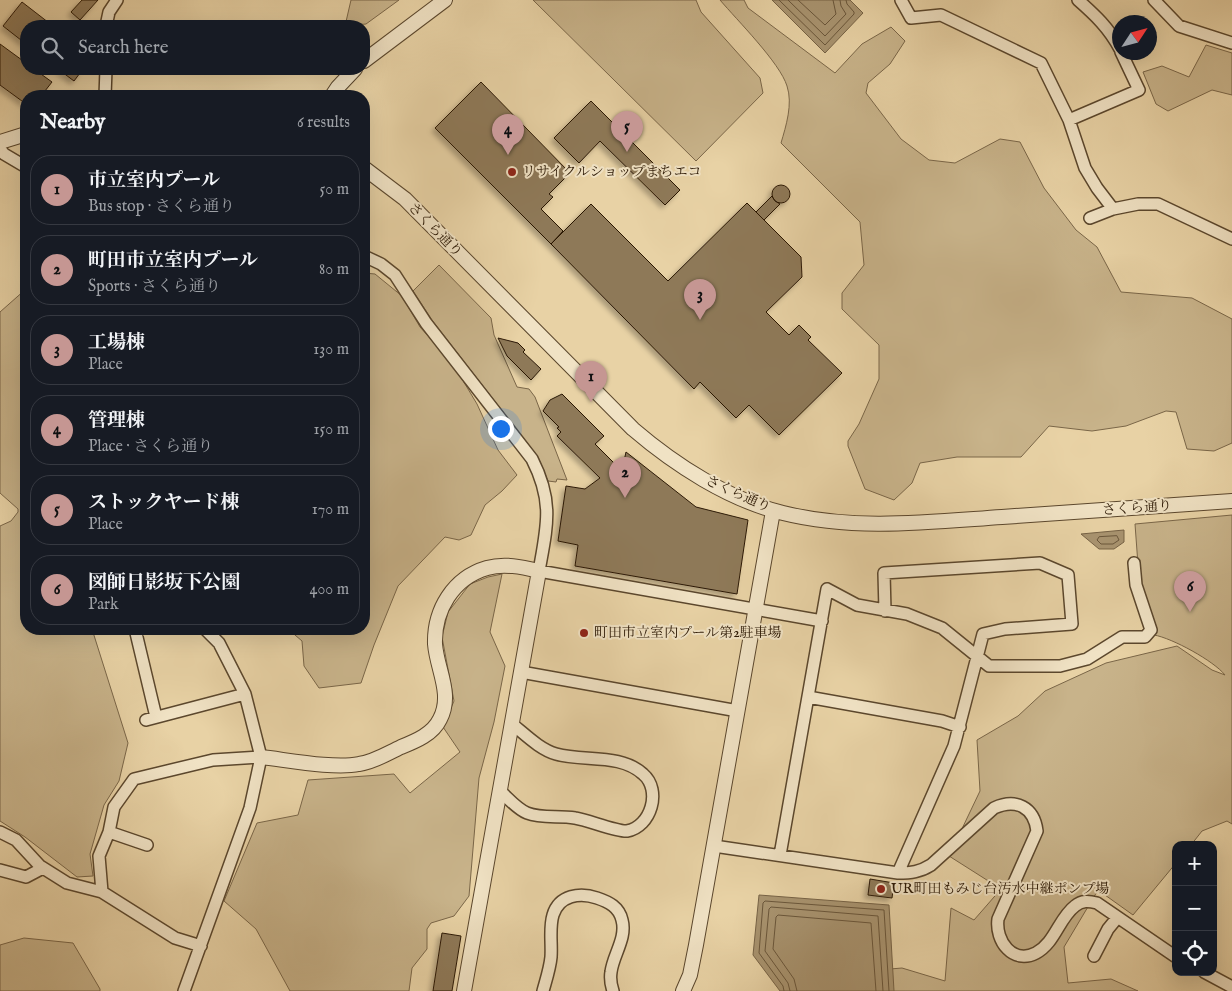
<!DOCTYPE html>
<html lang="en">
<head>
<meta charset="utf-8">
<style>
	:root { --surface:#171b24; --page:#242831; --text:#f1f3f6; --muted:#9ea1a6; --line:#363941; --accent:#c59692 }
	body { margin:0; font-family:"IM FELL English","Noto Serif JP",serif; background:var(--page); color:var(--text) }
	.controls { position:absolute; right:15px; bottom:15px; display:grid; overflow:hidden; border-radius:10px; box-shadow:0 5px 20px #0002 }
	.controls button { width:45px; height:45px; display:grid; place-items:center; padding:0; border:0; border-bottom:1px solid var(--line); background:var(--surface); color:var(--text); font:25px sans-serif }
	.compass { position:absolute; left:1112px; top:15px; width:45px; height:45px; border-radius:50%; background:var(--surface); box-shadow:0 5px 20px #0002; rotate:54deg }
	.you { position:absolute; left:500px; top:428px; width:18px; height:18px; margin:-12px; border:4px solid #fff; border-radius:50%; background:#1a73e8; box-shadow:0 0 0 8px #1a73e833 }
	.badge { display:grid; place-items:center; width:32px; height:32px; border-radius:50%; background:var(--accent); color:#111; font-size:16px; font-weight:700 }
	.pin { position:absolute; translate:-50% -41px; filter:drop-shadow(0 1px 2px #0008) }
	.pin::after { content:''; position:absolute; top:26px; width:18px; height:15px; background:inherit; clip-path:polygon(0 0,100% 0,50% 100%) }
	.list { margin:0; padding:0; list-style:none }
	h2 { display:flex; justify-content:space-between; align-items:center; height:65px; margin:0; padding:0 20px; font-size:21px }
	h2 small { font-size:16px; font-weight:400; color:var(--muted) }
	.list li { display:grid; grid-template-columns:32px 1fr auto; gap:15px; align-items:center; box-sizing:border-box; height:70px; margin:0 10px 10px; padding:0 10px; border:1px solid var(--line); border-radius:20px }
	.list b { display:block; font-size:19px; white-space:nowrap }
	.list p { margin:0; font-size:16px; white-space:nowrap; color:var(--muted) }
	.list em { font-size:16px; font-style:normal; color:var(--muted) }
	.icon { flex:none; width:28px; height:28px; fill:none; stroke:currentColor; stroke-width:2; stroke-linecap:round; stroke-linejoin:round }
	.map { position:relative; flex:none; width:1232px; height:991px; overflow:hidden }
	.search { position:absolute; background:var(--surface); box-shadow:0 5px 20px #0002; left:20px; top:20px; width:350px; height:55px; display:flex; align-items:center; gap:12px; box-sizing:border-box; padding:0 18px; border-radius:20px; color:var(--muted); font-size:19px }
	.panel { position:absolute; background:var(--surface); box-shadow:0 5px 20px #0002; left:20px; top:90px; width:350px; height:545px; border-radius:20px }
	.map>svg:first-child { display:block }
	.green { fill:#c8b38a; stroke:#7a6648 }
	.water { fill:#a8936f; stroke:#766245 }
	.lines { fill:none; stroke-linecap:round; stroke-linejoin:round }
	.shore { stroke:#6a563a; stroke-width:1 }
	.building { fill:#8e7958; stroke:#2c1905; filter:url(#shadow) }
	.minor-casing { stroke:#5b472d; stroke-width:14 }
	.tertiary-casing { stroke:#5b472d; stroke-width:16 }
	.minor { stroke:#f0e2c4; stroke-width:11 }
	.tertiary { stroke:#f0e2c4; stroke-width:14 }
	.poi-dot { fill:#8f2418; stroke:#f0e2c4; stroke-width:2 }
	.labels { text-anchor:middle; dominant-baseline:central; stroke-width:4; stroke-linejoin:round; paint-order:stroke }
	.poi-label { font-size:14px; fill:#2c1905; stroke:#f0e2c4; text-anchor:start }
	.street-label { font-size:14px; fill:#2c1905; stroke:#f0e2c4 }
</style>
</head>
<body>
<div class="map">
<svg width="1232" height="991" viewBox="0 0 1232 991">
	<defs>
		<filter id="shadow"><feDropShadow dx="-3.5" dy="3.5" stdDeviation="2.5" flood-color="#0004"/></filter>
	</defs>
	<rect width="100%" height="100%" fill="#e8d2a5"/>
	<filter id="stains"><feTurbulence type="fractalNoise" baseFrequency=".004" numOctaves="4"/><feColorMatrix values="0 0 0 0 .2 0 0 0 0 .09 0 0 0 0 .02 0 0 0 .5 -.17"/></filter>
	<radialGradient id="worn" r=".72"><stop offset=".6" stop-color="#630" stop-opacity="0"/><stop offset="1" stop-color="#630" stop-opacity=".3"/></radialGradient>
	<path class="green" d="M351,0H399L366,24L345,26Z
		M533,0H696L701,12L760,78L763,93L696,161Z
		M720,0H744L748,8L835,73L862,44L891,27L905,41L890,64L868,83L866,93L901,139L929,160L955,163L1000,139L1020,142L1044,188L1076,230L1097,247L1121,292L1192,298L1232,319V443L1214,451L1187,449L1176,412L1166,411L1126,426L1092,431L1049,426L1021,457H957L920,463L912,483L894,500L865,489L848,446V441L859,424L879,379V345L842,309V293L864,265L860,222L781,143C786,126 793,104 787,86C780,63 737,20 720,0Z
		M1206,45L1232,53V95L1212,90L1168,111L1156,104L1143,72L1162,66L1189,77Z
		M439,265L491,318L494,335L517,387L529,389L535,397L567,480L557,479L556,482L548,481L538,457L432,320L413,291Z
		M364,273L375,274L402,296L420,327L453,364L477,404L498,450L517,475L502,491L485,505L471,535L459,540L445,537L398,586L374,645L361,683L319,688L304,666L302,641L288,629H364Z
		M26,289V629H92L128,743L119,781L104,805L90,854L93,876L77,877L25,837L0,821V526L11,521L18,512V509L0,493V312Z
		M1232,515V824L1227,821L1202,831L1191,845H1176V863L1133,915L1098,890L1064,947L1068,983L1111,979L1138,991H842L866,971L902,968L945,981L951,908L974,920L1001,889L949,856L980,791L977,740L1018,716L1045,691L1106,663L1177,646L1212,670L1225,675C1214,661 1172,638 1154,635L1140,592L1135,524Z
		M502,574L490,632L505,666L494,722L479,778L469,896L454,916L431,923L427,929V949L412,968L409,991H290L256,929L224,901L257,823L298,815L308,780L394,774L410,793L460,752L443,727L454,701L442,637L448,612L470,584L488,577Z
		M24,938L73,943L100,989V991H0V945Z"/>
	<path class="water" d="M772,0H850L863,13L825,53Z
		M1124,530V542L1114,549H1099L1081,534Z
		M759,895L889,905L894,991H780L753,955Z"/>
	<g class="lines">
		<path class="shore" d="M779,0L825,45L854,14V12L847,4L846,0
			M788,0L825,36L846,14L841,6L840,0
			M798,0L825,25L836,14L833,0
			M1117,536L1119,540L1113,544H1101L1097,540L1099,537Z
			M784,991L783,986L759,953L763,903L765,901L884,910L889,991
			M790,991L788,983L765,951L769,909L771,907L878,916L883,991
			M797,991L794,979L773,949L776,917L778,915L871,923L876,991"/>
	</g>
	<path class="building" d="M82,0H98L80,20L71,12Z
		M22,2L53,26H26V44L3,26Z
		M0,44L26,63V69H34L52,82L41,96H26V104L0,85Z
		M58,69H83L74,81Z
		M481,82L570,173L549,194L553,197L541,209L563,231L551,244L435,128Z
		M591,101L680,190L665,205L600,141L579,163L554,138Z
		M772 194a9 9 0 1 1 18 0a9 9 0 1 1-18 0Z
		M772,196L775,201L780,204L764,220L756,212Z
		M747,203L801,257L802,277L766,312L789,335L799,325L811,337L808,340L842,373L779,435L749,405L736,418L700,382L694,389L551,244L591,204L668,281Z
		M498,338L518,343L525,350L523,352L541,369L531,380L507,356Z
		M562,394L604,436L595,444L617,466L624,461L626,452L696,507L748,520L737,594L575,566L578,545L558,541L566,486L585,489L600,478L557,436L561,432L557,428L559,427L543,411L550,400Z
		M870,879L894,883L892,898L868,895Z
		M442,933L461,936L452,991H433Z"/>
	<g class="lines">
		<g class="minor-casing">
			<path id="minor" d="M901,0L911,18L941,15L1041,63L1069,120L1085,168L1097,188L1113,209
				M1078,0C1095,15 1109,28 1120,49
				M1154,0L1179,26L1232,43
				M106,26L109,12L117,0
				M105,96L106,69
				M1069,120L1139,90L1121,52
				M0,149L4,154L26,167
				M1090,218L1113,209L1138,204H1158L1232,239
				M364,256L381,264L395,275L426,323L532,459C554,502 547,526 539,571L822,621
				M885,611L884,573L1040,563L1068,575L1072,624L1005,629L983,634L954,746L898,873
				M140,629L136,633L156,717
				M521,672L738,711
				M808,697L942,721L960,727
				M146,720L245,694
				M500,791C508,798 517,809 527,813C542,819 559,815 575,818C588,820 617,832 627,831C651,827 662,790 643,774C620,753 584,762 556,754C539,749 525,734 512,724
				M0,832L16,840L40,866L67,883L102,892L175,938L201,946
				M109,832L147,845
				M714,846L898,873C911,873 920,872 931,865L994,808C1016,798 1034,807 1037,831L998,919C995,941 1013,965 1036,953C1055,943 1059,918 1075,906C1082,900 1089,901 1097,903L1176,957
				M780,855L827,589L857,605L907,614L942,628L989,666H1060L1087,659L1122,637H1145L1151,630L1136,585L1134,563
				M0,870L26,877L43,868
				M102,892L99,856L109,832L114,807L134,779L213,760L261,757
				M1094,956L1108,929L1117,918
				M1204,972L1232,987
				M184,991L250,808L261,757L245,694L219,643L205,629
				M543,991C546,980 550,968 551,957C552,943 549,928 553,915C559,895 580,892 597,898C609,902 619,907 622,920C627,938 613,955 611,972C610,978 611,985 613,991"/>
		</g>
		<g class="tertiary-casing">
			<path id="tertiary" d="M364,61L445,0
				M332,96L338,87L355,69
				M0,142L26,134
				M364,168L405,199L633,429C675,465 729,500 783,513C855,531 929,522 1002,517C1079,512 1155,506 1232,501
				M261,757C288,760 334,769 359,764C374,762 388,753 401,747C416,741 433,734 440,719C453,694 437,670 435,644C434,610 453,578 487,568C504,563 522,567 539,571L464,991
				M683,991L690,975L696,945L773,511"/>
		</g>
		<use href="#minor" class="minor"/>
		<use href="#tertiary" class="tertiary"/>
	</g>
	<g class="poi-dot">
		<circle cx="512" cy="172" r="5"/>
		<circle cx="584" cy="633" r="5"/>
		<circle cx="881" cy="889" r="5"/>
	</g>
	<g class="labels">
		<g class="poi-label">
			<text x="522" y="172">リサイクルショップまちエコ</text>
			<text x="594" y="633">町田市立室内プール第2駐車場</text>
			<text x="891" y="889">UR町田もみじ台汚水中継ポンプ場</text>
		</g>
		<g class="street-label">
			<text transform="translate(435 230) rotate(45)">さくら通り</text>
			<text transform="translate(738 494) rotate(24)">さくら通り</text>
			<text transform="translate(1137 508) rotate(-4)">さくら通り</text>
		</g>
	</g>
	<rect width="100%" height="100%" filter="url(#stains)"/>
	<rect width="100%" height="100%" fill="url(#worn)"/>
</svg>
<div class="controls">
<button>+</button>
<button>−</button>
<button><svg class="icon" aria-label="locate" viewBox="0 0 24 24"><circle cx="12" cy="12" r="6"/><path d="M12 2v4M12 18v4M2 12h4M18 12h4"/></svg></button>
</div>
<svg class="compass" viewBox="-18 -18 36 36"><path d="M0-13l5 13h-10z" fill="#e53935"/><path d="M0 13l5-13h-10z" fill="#9ea1a6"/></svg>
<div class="you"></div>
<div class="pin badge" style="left:591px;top:402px">1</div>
<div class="pin badge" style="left:625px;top:498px">2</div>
<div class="pin badge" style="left:700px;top:320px">3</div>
<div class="pin badge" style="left:508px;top:155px">4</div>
<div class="pin badge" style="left:627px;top:152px">5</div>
<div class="pin badge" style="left:1190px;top:612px">6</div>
<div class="search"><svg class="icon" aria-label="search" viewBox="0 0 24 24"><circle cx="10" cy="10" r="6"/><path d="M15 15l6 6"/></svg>Search here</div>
<section class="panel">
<h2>Nearby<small>6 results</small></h2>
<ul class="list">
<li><span class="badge">1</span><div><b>市立室内プール</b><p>Bus stop · さくら通り</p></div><em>50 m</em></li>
<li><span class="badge">2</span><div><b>町田市立室内プール</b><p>Sports · さくら通り</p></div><em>80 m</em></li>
<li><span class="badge">3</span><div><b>工場棟</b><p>Place</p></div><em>130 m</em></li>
<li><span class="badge">4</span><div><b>管理棟</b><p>Place · さくら通り</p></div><em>150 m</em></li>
<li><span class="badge">5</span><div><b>ストックヤード棟</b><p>Place</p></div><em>170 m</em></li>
<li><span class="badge">6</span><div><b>図師日影坂下公園</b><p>Park</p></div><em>400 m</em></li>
</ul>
</section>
</div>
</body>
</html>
